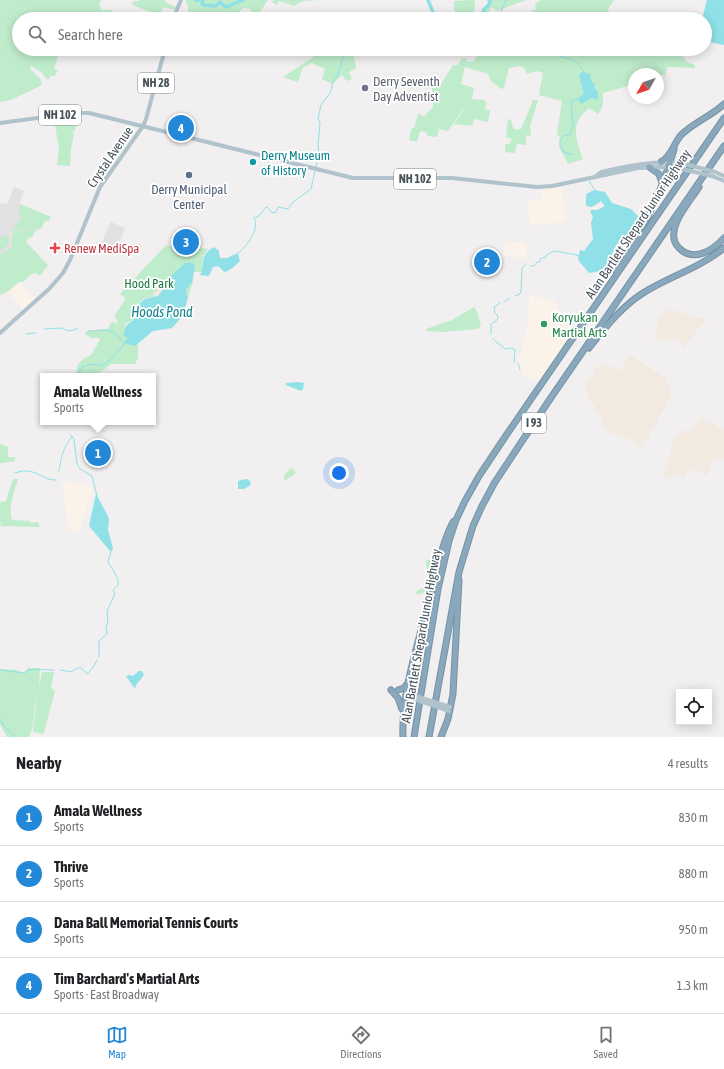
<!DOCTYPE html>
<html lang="en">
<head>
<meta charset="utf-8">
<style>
	:root { --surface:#fff; --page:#f6f6f6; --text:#202124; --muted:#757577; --line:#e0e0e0; --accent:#2388d7 }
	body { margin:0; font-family:"Asap Condensed",sans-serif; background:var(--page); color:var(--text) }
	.controls { position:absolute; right:12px; bottom:12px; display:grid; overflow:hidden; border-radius:0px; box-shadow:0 2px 10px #0003 }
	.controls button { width:36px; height:36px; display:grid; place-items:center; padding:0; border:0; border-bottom:1px solid var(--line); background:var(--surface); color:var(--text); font:20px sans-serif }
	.compass { position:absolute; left:628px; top:68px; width:36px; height:36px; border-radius:50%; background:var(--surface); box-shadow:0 2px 10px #0003; rotate:230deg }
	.you { position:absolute; left:339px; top:473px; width:14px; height:14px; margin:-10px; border:3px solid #fff; border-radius:50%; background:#1a73e8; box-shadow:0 0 0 6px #1a73e833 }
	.badge { display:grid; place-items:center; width:26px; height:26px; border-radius:50%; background:var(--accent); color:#fff; font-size:13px; font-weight:700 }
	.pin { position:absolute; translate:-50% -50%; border:2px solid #fff; box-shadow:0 1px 4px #0006 }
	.popup { position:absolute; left:40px; top:373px; width:116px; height:52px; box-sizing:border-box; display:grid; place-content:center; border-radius:0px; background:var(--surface); filter:drop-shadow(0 1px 3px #0005); font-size:13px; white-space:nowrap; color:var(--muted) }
	.popup b { font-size:15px; color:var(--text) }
	.popup::after { content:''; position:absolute; left:50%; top:100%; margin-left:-8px; border:8px solid transparent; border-top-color:var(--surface) }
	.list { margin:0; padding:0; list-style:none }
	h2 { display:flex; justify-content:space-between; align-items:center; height:52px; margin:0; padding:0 16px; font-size:17px }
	h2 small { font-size:13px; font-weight:400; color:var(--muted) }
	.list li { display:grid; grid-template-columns:26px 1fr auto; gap:12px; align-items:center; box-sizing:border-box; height:56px; padding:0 16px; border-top:1px solid var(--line) }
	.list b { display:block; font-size:15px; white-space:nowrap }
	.list p { margin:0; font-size:13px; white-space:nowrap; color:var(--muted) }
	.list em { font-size:13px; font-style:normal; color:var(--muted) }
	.icon { flex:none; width:22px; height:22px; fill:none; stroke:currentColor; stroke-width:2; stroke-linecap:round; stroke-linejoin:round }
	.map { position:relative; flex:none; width:724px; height:737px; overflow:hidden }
	.search { position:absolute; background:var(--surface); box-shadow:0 2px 10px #0003; left:12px; right:12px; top:12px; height:44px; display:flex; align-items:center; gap:10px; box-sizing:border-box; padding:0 14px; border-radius:22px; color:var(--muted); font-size:15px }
	.sheet { height:276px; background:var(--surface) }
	nav { display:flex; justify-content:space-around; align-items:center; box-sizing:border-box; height:56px; border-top:1px solid var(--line); background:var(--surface); font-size:11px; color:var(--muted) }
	nav a { display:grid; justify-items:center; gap:2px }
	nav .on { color:var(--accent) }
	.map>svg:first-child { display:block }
	.commercial { fill:#fbf3e9 }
	.education { fill:#e2e0e0 }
	.green { fill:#bfeccb }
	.sand { fill:#f2eae0 }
	.water { fill:#8fe0e7 }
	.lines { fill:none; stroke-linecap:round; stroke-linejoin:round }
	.stream { stroke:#8fe0e7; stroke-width:1 }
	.river { stroke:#8fe0e7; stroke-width:3.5 }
	.highway-casing { stroke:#7493a7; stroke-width:7 }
	.major { stroke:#b0c2cc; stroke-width:4 }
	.highway { stroke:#89a8bb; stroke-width:5 }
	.major-bridge { stroke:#b0c2cc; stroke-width:4 }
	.worship-dot { fill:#6b7280; stroke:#fff; stroke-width:1.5 }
	.culture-dot { fill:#0f9aa8; stroke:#fff; stroke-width:1.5 }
	.service-dot { fill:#5c6f8a; stroke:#fff; stroke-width:1.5 }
	.health-dot { fill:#e0444e; stroke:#fff; stroke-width:1.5 }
	.leisure-dot { fill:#2e9e5b; stroke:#fff; stroke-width:1.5 }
	.labels { text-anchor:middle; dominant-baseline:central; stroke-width:3.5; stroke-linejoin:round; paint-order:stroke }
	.shield { fill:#fff; stroke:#7f878c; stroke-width:1 }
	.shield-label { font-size:12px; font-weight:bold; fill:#48545b }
	.worship-label { font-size:13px; fill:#5b616d; stroke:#fff; text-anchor:start }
	.culture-label { font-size:13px; fill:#0d838f; stroke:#fff; text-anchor:start }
	.street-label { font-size:13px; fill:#48545b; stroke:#fff }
	.service-label { font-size:13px; fill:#4e5e75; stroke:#fff }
	.health-label { font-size:13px; fill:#be3a42; stroke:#fff; text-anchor:start }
	.park-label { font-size:13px; fill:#1c793f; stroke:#fff }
	.leisure-label { font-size:13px; fill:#27864d; stroke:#fff; text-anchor:start }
	.water-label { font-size:14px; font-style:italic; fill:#14828c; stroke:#fff }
</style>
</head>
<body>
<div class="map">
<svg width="724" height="737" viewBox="0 0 724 737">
	<rect width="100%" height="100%" fill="#f1efef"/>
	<path class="commercial" d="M562,187L566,222L530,225L528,201H542L541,190Z
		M505,241L526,243V259L504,255Z
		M18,280L35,299L23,310L7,291Z
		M529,295L554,300L566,326L568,335L567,340L540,383L515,370L523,347L528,322Z
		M62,480L93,488L79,532L68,530Z"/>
	<path class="education" d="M115,49H135L134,55L115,51Z
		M14,187L24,191L19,204L41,213L32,229L10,233L14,245L0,255V204L8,203Z
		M111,222L125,228L116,251L101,244Z"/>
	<path class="green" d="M0,0H102L99,3L101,10H112L114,15L118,17L116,19H90L91,14L85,12L77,19H19V49H54L59,53L54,69L58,70L55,76H51L48,80L41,72L31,66L30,69L40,78L42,85L11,100L0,102Z
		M142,0H165V2L176,7L175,10L163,7L161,14C154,14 140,8 133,5L132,2Z
		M186,0H268L258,15L254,16L251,14V9L243,8L239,12L235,19H187C188,11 190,8 185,1Z
		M274,0H316L303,1L294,6L279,1L277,5L272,2Z
		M474,0C476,8 475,12 469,18L462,19L454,10V1Z
		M486,0H526L497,11L492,7L484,19H475L479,18L488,2Z
		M541,0H614L608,9L610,14L631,19H516L519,13L525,14L536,9L535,4Z
		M324,49H354L353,52L356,68L349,72L352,79L347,81L342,75L332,84L322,79L325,69L312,63L303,67L298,82L283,77L316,55L319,51Z
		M477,49H688L686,53L682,55L686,61L695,65V68L667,67L665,75L634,74V83L631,85L603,93C603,102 604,107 598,114L589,108C586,111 582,114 580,118C571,129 579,148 583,159L568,164L559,147L560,138L557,134L562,101L539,95L543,73L537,71L527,74L525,69L520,66L509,68L504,88L501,89L491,81L488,74L465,67L461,84L474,88L472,99L484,100L487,103L485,109H481L490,110L488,122L474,119L472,126L454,124L463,111L467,108L474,109L466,108L462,111L448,131L439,129L437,137L428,136L426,132L420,131L417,142L409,140L411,129L415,127L416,120L419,113L424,117L433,107L432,87L441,84L453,65H458L461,59L467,58V62L474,61L479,52Z
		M533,100H538L530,126L531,136L526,135V145L517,144L515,153L505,152V144H510L512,139L506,137L508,119L511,120L513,128L518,130L522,127Z
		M81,114L74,132L73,131L72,133L74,134L71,149L70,166L57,165L59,150L54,118Z
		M20,204L51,217L49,221H45L42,228L36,230L32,237L28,238L26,242L48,265L40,276L36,273L32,274L23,282H19L10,290L0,295V255L12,246V231L29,230L32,227L30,229L12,230L21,218L19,213L21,212L18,211Z
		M8,235L9,244L0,251V238Z
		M166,245C174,248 181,251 189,251C196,250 201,247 208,249L203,256L202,272H194L193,282L186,304L188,295L186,290L194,271V265L187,262L164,284L155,297L145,298L136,305L135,308L137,318L125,324L126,336L129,338L126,343L132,346L138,344V358L135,364H111C98,375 93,376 76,376L77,367L79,363L84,358L91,355L100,340L99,338H91L85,334L86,331L108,329L112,321L116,324L118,320L114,317L126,298L120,294Z
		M474,307L477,312L481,325L478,329L441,332L428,331L426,329L452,320Z
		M0,444L8,447V457H15V461L0,463Z
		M291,468L294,470L295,474L284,481V475Z
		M13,479H18C14,493 8,505 12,520L29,521L31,523L38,522L40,527L0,526L1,523L0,521V502L6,501Z
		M427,560H430L436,586L434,588L418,595L416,593L417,591L430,584L426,563Z
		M28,668H40L39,688L42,672H54L51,688L55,691L44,732L43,734L34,732L33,730L37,699C33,711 35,725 29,737H7L0,724V669L16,670L24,673Z"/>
	<path class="sand" d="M163,284L164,285C164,290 159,295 154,297L153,293L157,290L154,287L156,285L159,287Z
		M669,309L706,320L684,347L676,339L667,341L654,339C658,327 656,317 669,309Z
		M632,356L666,378L671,395L655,426L650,433L648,439L640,441L644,445V447L641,449L637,443L628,438L612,433L601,424L602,422C601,416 594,404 589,401L586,391L588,389L586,385L591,377H593L596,375L595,371L593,369L595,368H599L601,365L603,367L604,364L613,367L619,370H621L628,358Z
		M700,419L714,424L724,430V458L722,460L714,459L712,461L707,476L691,468L683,479L677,474L667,478L662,474L670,456L674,436L679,435L684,430L692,431Z"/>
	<path class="water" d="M707,0H724V45L705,41V19H702Z
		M582,72L590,74L591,80L595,85L594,88L598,92V97L597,100L592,98L581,104L578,98L584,94L579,75Z
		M594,190L605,192L612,203L631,209L638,216L639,223L629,232L626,236C612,242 613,262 602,270C599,272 593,272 589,273L578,260L580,250L584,251L593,239L591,223L593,217L590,211L592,210H597L605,206L601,201L592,207L586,206V194Z
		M214,247L219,251L220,258H227L238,253L240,261C236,265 230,271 224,272C221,268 218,265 213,267L210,274L208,276L200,275C206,264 198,256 214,247Z
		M190,262L195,265L192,282L186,290L188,298L182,317L172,328L153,331L135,346L126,344L125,342L128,338L124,336C125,323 128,325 136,318V306L145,299L158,296L164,288V285L169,278L185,263Z
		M298,382L304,383L303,389L301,391L286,385V383Z
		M247,479L250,481L251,485L244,489H238V481L241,480Z
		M96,494L109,518L108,530L113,548L112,551H110L89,526Z
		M139,671H142L144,675L136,685L135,689L126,676L129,675L133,676Z"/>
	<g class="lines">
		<path class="stream" d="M500,14L506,0
			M499,18L500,19
			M556,49L560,57C573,59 577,61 584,72
			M573,155L564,152L560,145V140L563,136L570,134L573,125L571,101L578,99
			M316,167L319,154L318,145L320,123L318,119L321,105L330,93L334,80L337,77L344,54L349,49
			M589,181L595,190
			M238,253C247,246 260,230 254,218L259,216L266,207L268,208L272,213L276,212L278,207L288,209L292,203L311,189L315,171
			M531,266H534L537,262H540V259L546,257V255L554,251L556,252L558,251C565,254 572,253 579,256
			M515,296L520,294L521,291L522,268L525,265
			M504,302L510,298
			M44,329L62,328C68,332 72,331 78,328
			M89,331C105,330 115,327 123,343
			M26,334L36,333
			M491,334V324L497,320L498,316L495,313L494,307L500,303
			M493,339L505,349L512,348L515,350L514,362
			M518,363L520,370
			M76,376L83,366L95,364L100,366L111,360L117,351L121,349L125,342
			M68,423V422
			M70,434L74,439L77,464L80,469L92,476L97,496
			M59,471C61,458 63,447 72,437
			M15,473C18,472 22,471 25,471C36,470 45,481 56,480
			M99,657V641L107,634L106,627L108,623L107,611L115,594L113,590C115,588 117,587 118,584C120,578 111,568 108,562L111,551
			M0,670L25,673L28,670C35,669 46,670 54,670
			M61,670C68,671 70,674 77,668H81L87,674L92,669L97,660
			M0,720C5,730 8,728 14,735V737"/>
		<path class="river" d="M196,0H199
			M203,0L202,4L204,5L216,6L220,2L226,7L243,0
			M428,0L436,19
			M481,19L484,9L489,5L490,0"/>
		<g class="highway-casing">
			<path id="highway" d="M661,162C671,157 674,143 681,135C693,123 711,116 724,104
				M649,167L659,174L662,183
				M699,187C692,198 675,218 674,232C673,238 675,244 679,248C694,263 713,250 724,238
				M616,271C626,253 637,237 646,220C658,198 666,174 674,150V147
				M589,348C605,328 621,307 643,293C670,276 698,269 724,248
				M391,690L398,698L402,709
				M398,690L404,688L408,683
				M403,737C401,692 419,641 430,597C437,572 441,545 453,522
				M414,737L438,589L449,541L456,520L465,501L479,476L505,437L724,118
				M429,737L459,572L473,526L482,506L495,482L548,402L724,146
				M441,737L448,719L453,694L459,580"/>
		</g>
		<path class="major" d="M173,19L181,0
			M0,123L75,113H89L353,178H452L537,187L552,186L638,168L659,167L682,169
			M715,172L724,176
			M596,176L601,172C630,165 656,160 685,164
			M712,176L724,181
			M0,333L49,289L63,273L70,260L100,187L143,126L146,119L165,49"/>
		<use href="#highway" class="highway"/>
		<path class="major-bridge" d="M685,164L715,172
			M682,169L712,176
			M406,693L450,707
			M406,696L449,711"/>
	</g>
	<circle class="worship-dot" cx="365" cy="88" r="4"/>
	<circle class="culture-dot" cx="253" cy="162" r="4"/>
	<circle class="service-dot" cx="189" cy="175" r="4"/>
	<path class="health-dot" d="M53 242h4v4h4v4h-4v4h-4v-4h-4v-4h4z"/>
	<circle class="leisure-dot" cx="544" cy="324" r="4"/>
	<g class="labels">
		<g class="shield">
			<rect x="138" y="73" width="36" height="20" rx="3"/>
			<rect x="39" y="105" width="42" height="20" rx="3"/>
			<rect x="394" y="169" width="42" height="20" rx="3"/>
			<rect x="522" y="413" width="24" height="20" rx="3"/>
		</g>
		<g class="shield-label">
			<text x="156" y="83">NH 28</text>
			<text x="60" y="115">NH 102</text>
			<text x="415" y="179">NH 102</text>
			<text x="534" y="423">I 93</text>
		</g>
		<g class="worship-label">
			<text x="373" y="81">Derry Seventh<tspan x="373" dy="15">Day Adventist</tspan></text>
		</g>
		<g class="culture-label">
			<text x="261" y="155">Derry Museum<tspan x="261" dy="15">of History</tspan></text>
		</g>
		<g class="street-label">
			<text transform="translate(110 157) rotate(-56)">Crystal Avenue</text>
			<text transform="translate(638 224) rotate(-56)">Alan Bartlett Shepard Junior Highway</text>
			<text transform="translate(421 636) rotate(-80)">Alan Bartlett Shepard Junior Highway</text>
		</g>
		<g class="service-label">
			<text x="189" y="189">Derry Municipal<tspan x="189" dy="15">Center</tspan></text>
		</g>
		<g class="health-label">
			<text x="64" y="248">Renew MediSpa</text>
		</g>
		<g class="park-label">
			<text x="149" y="283">Hood Park</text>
		</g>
		<g class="leisure-label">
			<text x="552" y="317">Koryukan<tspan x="552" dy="15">Martial Arts</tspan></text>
		</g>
		<g class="water-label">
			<text x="162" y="312">Hoods Pond</text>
		</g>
	</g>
</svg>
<div class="controls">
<button><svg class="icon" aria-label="locate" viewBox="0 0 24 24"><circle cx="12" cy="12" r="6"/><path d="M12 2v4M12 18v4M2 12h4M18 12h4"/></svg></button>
</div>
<svg class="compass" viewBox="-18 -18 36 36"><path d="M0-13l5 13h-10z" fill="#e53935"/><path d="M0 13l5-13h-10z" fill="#757577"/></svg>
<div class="you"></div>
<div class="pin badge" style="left:98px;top:453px">1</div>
<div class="popup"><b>Amala Wellness</b>Sports</div>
<div class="pin badge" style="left:487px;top:262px">2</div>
<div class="pin badge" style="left:186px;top:242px">3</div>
<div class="pin badge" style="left:181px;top:128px">4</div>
<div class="search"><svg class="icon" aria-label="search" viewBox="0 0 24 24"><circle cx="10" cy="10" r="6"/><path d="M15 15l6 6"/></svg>Search here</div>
</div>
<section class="sheet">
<h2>Nearby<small>4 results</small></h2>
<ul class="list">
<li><span class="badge">1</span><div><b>Amala Wellness</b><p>Sports</p></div><em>830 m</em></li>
<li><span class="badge">2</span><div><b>Thrive</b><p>Sports</p></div><em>880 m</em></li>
<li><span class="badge">3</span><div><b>Dana Ball Memorial Tennis Courts</b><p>Sports</p></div><em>950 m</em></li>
<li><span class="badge">4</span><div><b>Tim Barchard's Martial Arts</b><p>Sports · East Broadway</p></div><em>1.3 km</em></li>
</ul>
</section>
<nav>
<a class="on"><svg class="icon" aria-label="map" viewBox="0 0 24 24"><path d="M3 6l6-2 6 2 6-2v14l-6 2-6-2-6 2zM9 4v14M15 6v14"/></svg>Map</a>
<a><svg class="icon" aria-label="directions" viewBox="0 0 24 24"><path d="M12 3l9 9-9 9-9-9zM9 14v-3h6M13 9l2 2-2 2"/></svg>Directions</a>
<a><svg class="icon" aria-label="saved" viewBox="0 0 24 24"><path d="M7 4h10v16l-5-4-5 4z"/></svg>Saved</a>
</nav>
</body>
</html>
